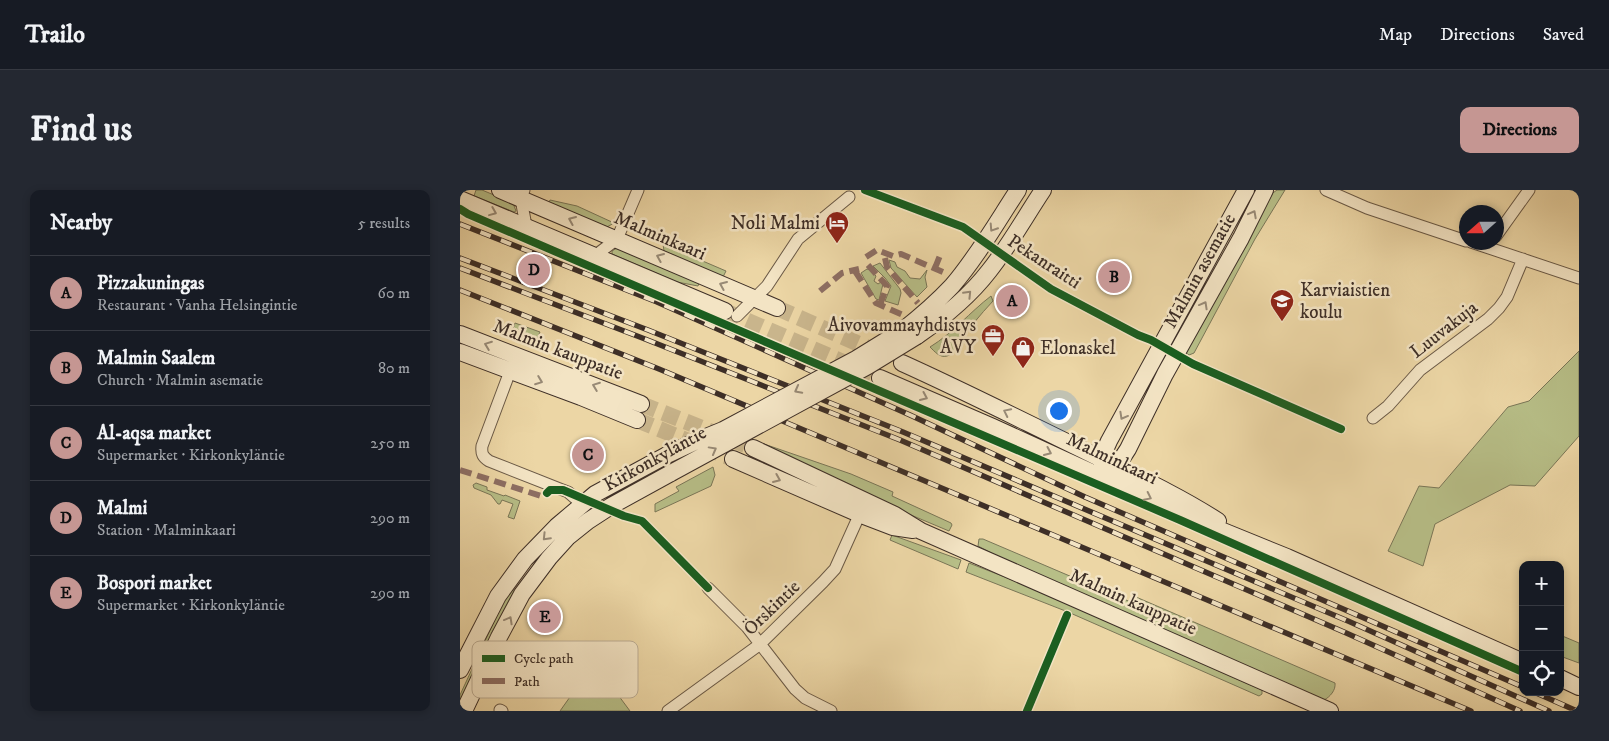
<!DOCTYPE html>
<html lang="en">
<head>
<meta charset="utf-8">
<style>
	:root { --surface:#171b24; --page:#242831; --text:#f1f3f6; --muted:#9ea1a6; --line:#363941; --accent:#c59692 }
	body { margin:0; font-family:"IM FELL DW Pica",serif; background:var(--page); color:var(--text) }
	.controls { position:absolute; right:15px; bottom:15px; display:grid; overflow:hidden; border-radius:10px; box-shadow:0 2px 8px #0003 }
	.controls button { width:45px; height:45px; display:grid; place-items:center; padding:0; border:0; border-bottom:1px solid var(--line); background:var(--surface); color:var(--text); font:25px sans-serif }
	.compass { position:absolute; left:999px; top:15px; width:45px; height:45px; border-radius:50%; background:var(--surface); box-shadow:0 2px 8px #0003; rotate:249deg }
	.you { position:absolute; left:598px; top:220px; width:18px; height:18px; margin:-12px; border:4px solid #fff; border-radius:50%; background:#1a73e8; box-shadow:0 0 0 8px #1a73e833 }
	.badge { display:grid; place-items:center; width:32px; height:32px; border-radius:50%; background:var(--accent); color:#111; font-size:16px; font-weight:700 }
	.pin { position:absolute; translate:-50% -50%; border:2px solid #fff; box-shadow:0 1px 5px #0006 }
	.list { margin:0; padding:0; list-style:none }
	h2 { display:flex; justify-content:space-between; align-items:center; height:65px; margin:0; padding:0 20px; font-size:21px }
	h2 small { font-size:16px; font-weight:400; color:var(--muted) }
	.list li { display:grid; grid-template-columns:32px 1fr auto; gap:15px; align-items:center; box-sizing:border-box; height:75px; padding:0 20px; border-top:1px solid var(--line) }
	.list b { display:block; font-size:19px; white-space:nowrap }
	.list p { margin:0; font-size:16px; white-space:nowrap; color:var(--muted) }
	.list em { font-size:16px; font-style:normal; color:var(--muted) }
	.icon { flex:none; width:28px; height:28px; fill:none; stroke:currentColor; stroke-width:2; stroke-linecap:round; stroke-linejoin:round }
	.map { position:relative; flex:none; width:1119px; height:521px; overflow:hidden; border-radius:10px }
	header { display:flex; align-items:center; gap:30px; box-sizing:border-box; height:70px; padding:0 25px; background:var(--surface); border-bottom:1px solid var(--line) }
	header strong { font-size:24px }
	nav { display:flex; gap:28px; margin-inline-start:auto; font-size:18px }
	.intro { display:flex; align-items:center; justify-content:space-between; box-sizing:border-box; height:120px; padding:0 30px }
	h1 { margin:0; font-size:35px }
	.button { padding:12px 22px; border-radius:10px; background:var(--accent); color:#111; font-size:18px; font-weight:700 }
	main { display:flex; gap:30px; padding:0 30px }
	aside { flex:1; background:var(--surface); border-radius:10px; box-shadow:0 2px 8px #0003 }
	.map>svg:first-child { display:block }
	.green { fill:#b7be87; stroke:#7a7657 }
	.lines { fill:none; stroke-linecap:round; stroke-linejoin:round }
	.secondary-tunnel { stroke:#c9b58c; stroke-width:16; stroke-dasharray:16 8; stroke-linecap:butt }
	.minor-casing { stroke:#6a5946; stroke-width:13 }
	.secondary-casing { stroke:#3e2f27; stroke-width:18 }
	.minor { stroke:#f3e4c4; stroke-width:11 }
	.secondary { stroke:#f3e4c4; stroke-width:16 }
	.rail-casing { stroke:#3e2f27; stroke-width:5.5 }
	.rail { stroke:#f3e4c4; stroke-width:4; stroke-dasharray:11; stroke-linecap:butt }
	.secondary-bridge-casing { stroke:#3e2f27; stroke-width:18; stroke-linecap:butt }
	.secondary-bridge { stroke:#f3e4c4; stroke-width:16 }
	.quiet { stroke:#8d6e63; stroke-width:6; stroke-dasharray:12 6; stroke-linecap:butt }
	.cycleway-casing { stroke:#f3e4c4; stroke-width:11 }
	.cycleway { stroke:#1b5e20; stroke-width:8 }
	.oneway { stroke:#988a76 }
	.labels { text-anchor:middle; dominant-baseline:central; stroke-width:5; stroke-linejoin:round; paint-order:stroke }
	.poi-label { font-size:19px; fill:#3e2f27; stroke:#f3e4c4; text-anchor:end }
	.street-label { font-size:19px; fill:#3e2f27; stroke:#f3e4c4 }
	.key { fill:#f3e4c4; stroke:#bdae95; stroke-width:1 }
	.key-label { font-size:14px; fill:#3e2f27 }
</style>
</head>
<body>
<header>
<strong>Trailo</strong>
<nav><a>Map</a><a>Directions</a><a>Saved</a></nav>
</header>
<div class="intro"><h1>Find us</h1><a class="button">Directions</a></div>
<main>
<aside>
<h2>Nearby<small>5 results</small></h2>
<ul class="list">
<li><span class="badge">A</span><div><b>Pizzakuningas</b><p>Restaurant · Vanha Helsingintie</p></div><em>60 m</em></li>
<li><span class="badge">B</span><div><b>Malmin Saalem</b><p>Church · Malmin asematie</p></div><em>80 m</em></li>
<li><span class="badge">C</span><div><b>Al-aqsa market</b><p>Supermarket · Kirkonkyläntie</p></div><em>250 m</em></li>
<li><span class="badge">D</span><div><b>Malmi</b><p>Station · Malminkaari</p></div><em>290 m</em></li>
<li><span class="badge">E</span><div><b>Bospori market</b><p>Supermarket · Kirkonkyläntie</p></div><em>290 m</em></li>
</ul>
</aside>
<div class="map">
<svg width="1119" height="521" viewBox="0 0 1119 521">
	<rect width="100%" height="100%" fill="#ecd6a5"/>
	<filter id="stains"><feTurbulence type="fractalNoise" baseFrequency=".004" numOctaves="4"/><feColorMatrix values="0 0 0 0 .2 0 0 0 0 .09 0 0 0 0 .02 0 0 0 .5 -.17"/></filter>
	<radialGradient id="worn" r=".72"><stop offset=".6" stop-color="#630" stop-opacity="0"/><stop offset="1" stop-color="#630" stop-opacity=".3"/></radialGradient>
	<path class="green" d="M16,0H22L53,13L56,21L54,22L14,6Z
		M817,0H825L795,49L734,163L729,165L725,162L810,5Z
		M90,10L117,16L154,33L147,37L95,15L89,12Z
		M203,54L266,81L263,87L204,61Z
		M157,58L239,93L238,96L217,92L152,64V61Z
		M429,70L435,72L437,77L445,81L450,88L460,89L467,80L465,87L467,97L457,107L431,78Z
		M420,73L440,99L441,103L438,115L425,111L431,96L425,88L413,76Z
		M407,79L410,80L416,86L414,91L418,94L421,92L423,94L419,110L416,109L401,83Z
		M531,106L533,111C520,125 508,139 498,155C495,160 493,164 487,166C480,168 475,162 470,157C493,143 510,122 531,106Z
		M55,133L80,142L76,151L52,142Z
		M1119,161V246L1075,296L1050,295L975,334L963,376L928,361L959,296L979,298L1048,217L1069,211Z
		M304,254L391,284L433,302L432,306L491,333L492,335L489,341L420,312Z
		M253,277L255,285L251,296L195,322V314L219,301L216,297Z
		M16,293L27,297V300L44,306L45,305L60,311L54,329L48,327L53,314L42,310L40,314H38L31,305L14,298L13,295Z
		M432,345L501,370L498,379L430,350Z
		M519,349H523L673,413L676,407L875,493C876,500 870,507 864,510L543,369L518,356Z
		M509,373L555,391L802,500V504L799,506L608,422L506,382Z
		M51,398L55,401L0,515V505L43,412Z
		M1100,445L1119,453V473L1100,466Z
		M138,478L170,521H100L117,497Z"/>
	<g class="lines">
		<path class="secondary-tunnel" d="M317,118L422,164
			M265,121L420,188
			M181,214L293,258
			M177,230L273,269"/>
		<g class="minor-casing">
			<path id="minor" d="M64,0L61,9L66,36
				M866,0L907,18L1006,51
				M1036,46L1069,0
				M1011,52L1119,88
				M136,65L157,49L178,0
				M277,126L307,96L338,49L389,7
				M52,176L22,256C21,264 23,267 29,271L100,299L108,302L122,314
				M913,228L928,216L960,180L1028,129L1039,118L1047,107L1063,69
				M248,398L287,437L335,499L345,508L371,521
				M40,520L42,521
				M208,521L299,455L363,392L375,379L402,319"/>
		</g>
		<g class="secondary-casing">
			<path id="secondary" d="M40,0L317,118
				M0,9L265,121
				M443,140C461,126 477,112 492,96C517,67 537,32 558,0
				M0,144L181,214
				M457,146C483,128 509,107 529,81C549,56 565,27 583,0
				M0,162L121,207L177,230
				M442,173C502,200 561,230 621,259C667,282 715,303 758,331
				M420,188L533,237L731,328L827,367L1063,472
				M293,258L435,325L461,341L870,521
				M273,269L399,324L433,337L453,340
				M643,279L641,269L649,251L786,0
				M649,282L657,276L668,259L705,184L781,48L805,0
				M0,480L38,406L65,369L97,336L135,304L207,265
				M1100,488L1119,497
				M4,521L39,447L62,404L89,368L108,347L128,331L151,316L211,283"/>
		</g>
		<use href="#minor" class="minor"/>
		<use href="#secondary" class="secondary"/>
		<g class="rail-casing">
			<path id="rail" d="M0,34L197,112L450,225L625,307L1063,497
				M0,68L188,140L443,242L888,431L1089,521
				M0,78L185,149L440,250L884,442L1060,521
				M0,100L199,179L1011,521
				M1074,502L1117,521"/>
		</g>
		<use href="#rail" class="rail"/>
		<g class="secondary-bridge-casing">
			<path id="secondary-bridge" d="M207,265L241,249L263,240L396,169L443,140
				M211,283L408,176L457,146"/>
		</g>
		<use href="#secondary-bridge" class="secondary-bridge"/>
		<path class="quiet" d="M406,67L417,60L433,66L441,64L485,83
			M425,68L427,77L458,113
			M408,75L427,96L420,115
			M475,78L481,63
			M395,81L416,113L443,125
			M360,101L382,83L399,79
			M0,280L81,306L87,303"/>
		<g class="cycleway-casing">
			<path id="cycleway" d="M405,0L503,37L591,99L678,145L691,150L733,174L881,239
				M0,19L8,24L720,330L1063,482
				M87,303L90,300H103L164,326L182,331L248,398
				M567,521L607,425"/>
		</g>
		<use href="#cycleway" class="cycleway"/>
	</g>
	<defs><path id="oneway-chevron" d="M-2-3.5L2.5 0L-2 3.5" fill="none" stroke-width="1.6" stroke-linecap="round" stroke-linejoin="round" transform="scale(1.25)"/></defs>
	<g class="oneway">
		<use href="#oneway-chevron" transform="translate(33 22) rotate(22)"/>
		<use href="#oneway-chevron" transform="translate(793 24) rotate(-62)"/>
		<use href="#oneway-chevron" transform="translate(112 30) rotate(-157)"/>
		<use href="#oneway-chevron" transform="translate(533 38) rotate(123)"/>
		<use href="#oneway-chevron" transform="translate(200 67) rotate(-157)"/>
		<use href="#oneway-chevron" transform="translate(263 95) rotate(-157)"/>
		<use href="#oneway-chevron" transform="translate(508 104) rotate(-46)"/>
		<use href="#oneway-chevron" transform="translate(744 115) rotate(-61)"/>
		<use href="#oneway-chevron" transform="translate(28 155) rotate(-159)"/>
		<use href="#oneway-chevron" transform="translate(79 191) rotate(21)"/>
		<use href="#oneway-chevron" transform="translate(136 196) rotate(-159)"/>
		<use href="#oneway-chevron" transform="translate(338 200) rotate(152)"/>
		<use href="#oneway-chevron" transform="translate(464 207) rotate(24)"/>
		<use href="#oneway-chevron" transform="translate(547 222) rotate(-154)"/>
		<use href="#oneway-chevron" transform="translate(663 226) rotate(119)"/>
		<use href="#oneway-chevron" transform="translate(253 260) rotate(-29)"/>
		<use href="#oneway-chevron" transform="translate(588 262) rotate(24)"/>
		<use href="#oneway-chevron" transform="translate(317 289) rotate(23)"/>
		<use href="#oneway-chevron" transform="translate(688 307) rotate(26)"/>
		<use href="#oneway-chevron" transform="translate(86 347) rotate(134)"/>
		<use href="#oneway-chevron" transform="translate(49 430) rotate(-61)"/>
	</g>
	<defs>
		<g id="hotel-pin" transform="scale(1.25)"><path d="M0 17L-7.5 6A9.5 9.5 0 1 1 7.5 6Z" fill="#8f2418" stroke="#f3e4c4"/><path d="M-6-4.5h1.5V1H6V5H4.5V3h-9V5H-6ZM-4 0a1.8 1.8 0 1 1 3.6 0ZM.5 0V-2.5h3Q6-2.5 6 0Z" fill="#fff"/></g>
		<g id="school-pin" transform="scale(1.25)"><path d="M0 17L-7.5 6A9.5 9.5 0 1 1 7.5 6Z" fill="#8f2418" stroke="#f3e4c4"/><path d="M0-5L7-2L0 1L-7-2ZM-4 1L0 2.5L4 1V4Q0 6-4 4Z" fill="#fff"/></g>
		<g id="office-pin" transform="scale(1.25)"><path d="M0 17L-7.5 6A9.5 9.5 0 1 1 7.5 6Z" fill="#8f2418" stroke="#f3e4c4"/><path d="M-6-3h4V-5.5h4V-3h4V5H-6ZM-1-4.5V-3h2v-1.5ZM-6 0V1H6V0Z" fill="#fff"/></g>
		<g id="shop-pin" transform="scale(1.25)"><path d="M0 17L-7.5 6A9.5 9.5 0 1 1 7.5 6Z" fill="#8f2418" stroke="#f3e4c4"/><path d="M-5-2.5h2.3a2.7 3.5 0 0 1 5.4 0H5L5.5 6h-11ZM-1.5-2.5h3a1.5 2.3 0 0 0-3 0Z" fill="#fff"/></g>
	</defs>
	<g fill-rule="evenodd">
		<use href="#hotel-pin" x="377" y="33"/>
		<use href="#school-pin" x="822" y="111"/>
		<use href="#office-pin" x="533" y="146"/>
		<use href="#shop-pin" x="563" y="158"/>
	</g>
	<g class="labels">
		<g class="poi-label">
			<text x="360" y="33">Noli Malmi</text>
			<text x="840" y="100" text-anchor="start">Karviaistien<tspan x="840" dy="22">koulu</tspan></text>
			<text x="516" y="135">Aivovammayhdistys<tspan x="516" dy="22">AVY</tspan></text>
			<text x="580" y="158" text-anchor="start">Elonaskel</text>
		</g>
		<g class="street-label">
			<text transform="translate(200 46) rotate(23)">Malminkaari</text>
			<text transform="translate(584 72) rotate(33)">Pekanraitti</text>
			<text transform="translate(740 81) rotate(-61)">Malmin asematie</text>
			<text transform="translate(984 140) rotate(-38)">Luuvakuja</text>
			<text transform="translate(98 160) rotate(21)">Malmin kauppatie</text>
			<text transform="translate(195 269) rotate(-29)">Kirkonkyläntie</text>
			<text transform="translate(652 269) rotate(25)">Malminkaari</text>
			<text transform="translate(673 412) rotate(24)">Malmin kauppatie</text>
			<text transform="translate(312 418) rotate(-44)">Örskintie</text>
		</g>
	</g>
	<rect x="12" y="451" width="166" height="57" rx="8" class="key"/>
	<rect x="22" y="465" width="23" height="7" fill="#1b5e20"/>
	<rect x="22" y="488" width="23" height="6" fill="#8d6e63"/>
	<g class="key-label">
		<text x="54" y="473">Cycle path</text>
		<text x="54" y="496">Path</text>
	</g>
	<rect width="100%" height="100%" filter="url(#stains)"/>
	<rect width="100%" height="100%" fill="url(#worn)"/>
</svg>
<div class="controls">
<button>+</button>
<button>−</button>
<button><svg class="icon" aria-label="locate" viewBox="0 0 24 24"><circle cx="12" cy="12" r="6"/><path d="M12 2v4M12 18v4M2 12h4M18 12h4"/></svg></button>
</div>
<svg class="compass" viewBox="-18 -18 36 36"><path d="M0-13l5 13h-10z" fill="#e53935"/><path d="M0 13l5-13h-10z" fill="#9ea1a6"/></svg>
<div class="you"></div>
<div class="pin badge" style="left:552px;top:111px">A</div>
<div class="pin badge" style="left:654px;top:87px">B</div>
<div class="pin badge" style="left:128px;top:265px">C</div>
<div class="pin badge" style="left:74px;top:80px">D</div>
<div class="pin badge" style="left:85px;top:427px">E</div>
</div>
</main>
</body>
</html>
